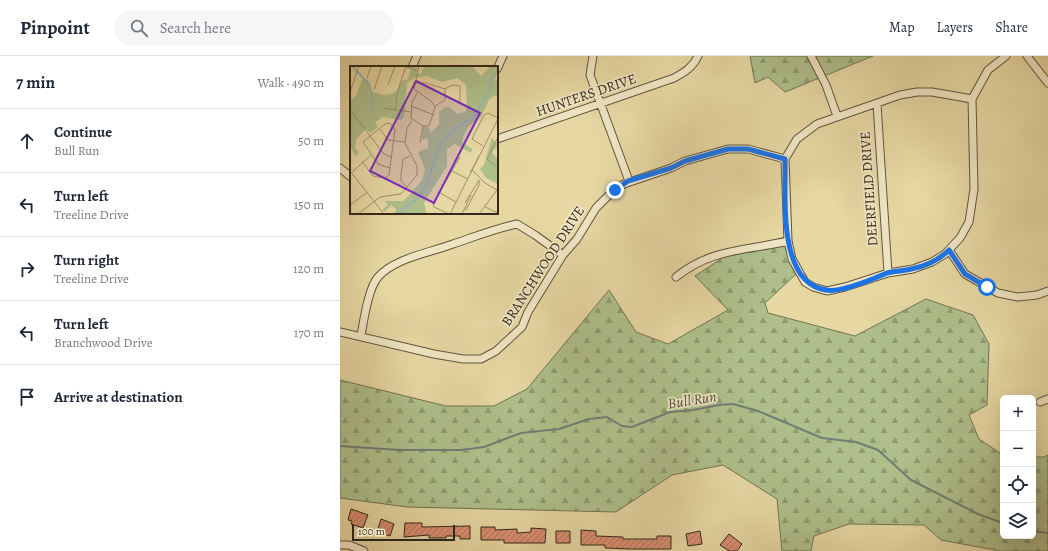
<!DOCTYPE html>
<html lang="en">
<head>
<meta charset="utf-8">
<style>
	:root { --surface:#fff; --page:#f6f6f7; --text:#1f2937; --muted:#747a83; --line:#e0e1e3 }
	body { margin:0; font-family:Alegreya,serif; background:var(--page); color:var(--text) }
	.controls { position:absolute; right:12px; bottom:12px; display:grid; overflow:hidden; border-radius:6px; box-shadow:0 4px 16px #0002 }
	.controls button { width:36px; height:36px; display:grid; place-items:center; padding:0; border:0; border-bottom:1px solid var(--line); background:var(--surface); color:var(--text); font:20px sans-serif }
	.scale { position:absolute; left:12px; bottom:10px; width:103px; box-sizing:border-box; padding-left:4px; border:2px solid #34281a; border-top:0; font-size:11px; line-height:14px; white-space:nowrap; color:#34281a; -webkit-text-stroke:3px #efe5c3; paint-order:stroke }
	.stop { position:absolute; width:12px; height:12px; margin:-9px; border:3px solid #1a73e8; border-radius:50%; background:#fff }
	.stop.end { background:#1a73e8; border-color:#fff; box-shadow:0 1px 4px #0008 }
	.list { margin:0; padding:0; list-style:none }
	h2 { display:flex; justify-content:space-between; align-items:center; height:52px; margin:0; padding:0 16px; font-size:17px }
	h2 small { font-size:13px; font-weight:400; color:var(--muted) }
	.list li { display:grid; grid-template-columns:26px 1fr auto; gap:12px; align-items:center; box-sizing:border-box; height:64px; padding:0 16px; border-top:1px solid var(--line) }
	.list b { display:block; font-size:15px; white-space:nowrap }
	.list p { margin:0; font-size:13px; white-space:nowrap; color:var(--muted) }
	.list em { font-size:13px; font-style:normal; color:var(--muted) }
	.icon { flex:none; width:22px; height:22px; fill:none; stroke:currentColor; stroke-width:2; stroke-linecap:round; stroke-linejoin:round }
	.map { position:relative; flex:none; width:708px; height:495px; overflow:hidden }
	header { display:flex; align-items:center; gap:24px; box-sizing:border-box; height:56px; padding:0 20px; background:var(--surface); border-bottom:1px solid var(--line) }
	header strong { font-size:19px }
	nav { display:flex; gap:22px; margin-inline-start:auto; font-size:14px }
	.search { width:280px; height:36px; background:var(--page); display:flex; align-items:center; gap:10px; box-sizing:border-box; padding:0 14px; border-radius:22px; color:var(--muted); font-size:15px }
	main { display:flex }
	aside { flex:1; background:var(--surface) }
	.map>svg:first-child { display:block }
	.forest { fill:url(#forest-firs); stroke:#717452 }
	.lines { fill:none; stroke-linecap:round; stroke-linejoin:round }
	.stream { stroke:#717e74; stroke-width:2 }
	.building { fill:url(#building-hatch); stroke:#34281a }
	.minor-casing { stroke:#60543c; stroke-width:9 }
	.minor { stroke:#efe5c3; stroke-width:7 }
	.route { stroke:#1a73e8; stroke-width:5 }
	.labels { text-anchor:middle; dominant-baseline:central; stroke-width:3.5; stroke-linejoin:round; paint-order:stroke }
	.street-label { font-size:14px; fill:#34281a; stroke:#efe5c3 }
	.water-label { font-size:15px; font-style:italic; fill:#4d4c40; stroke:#efe5c3 }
	.inset-river { fill:none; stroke:#99b7b0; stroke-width:2 }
	.inset-road { fill:none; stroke:#9f916c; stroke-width:1 }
	.view { fill:#7b2cbf; fill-opacity:0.15; stroke:#7b2cbf; stroke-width:2 }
	.inset-edge { fill:none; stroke:#34281a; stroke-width:2 }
</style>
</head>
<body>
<header>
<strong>Pinpoint</strong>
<div class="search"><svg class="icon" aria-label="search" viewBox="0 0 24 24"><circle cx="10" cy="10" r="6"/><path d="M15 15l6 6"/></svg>Search here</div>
<nav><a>Map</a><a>Layers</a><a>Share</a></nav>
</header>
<main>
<aside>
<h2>7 min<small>Walk · 490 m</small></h2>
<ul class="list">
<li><svg class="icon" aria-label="ahead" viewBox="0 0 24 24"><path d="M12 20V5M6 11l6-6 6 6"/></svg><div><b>Continue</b><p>Bull Run</p></div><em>50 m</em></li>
<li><svg class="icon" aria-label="left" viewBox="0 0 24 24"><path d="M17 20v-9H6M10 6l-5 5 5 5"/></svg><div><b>Turn left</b><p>Treeline Drive</p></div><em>150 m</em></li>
<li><svg class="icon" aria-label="right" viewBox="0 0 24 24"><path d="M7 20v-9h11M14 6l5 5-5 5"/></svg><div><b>Turn right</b><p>Treeline Drive</p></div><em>120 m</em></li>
<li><svg class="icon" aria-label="left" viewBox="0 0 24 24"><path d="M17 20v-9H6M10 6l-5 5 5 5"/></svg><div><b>Turn left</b><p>Branchwood Drive</p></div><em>170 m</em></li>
<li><svg class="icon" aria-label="arrive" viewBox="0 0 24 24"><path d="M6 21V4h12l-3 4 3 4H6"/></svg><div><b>Arrive at destination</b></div></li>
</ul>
</aside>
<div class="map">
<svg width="708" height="495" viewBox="0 0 708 495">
	<defs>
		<pattern id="forest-firs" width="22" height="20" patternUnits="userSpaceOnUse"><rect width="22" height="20" fill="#aebf8b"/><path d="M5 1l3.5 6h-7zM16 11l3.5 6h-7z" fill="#8e9b71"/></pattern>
		<pattern id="building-hatch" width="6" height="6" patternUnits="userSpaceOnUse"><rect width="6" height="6" fill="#da8f72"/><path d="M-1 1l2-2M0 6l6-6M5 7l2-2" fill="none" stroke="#b2755d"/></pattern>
	</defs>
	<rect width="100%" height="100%" fill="#e6d7a3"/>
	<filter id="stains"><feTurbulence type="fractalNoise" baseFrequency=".005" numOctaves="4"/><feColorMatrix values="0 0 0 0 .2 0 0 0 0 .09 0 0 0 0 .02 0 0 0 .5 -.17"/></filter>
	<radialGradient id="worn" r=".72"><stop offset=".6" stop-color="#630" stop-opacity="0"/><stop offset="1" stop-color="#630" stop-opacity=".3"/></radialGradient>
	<path class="forest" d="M410,0H533L445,36L428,21L415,27Z
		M445,187L456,218L425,247L428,257L515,280L586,243L633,259L649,288L647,349L629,359L639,383L663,399V480H693V401H704L708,399V495H660L601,484L584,469L509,468L474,480L471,495H442L437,443L383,409L332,419L276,456L67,451L0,442V324L106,350H154L187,333L269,234L296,276L328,288L388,254L355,220L399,191Z"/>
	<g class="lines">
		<path class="stream" d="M0,390L59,394H121L144,391L181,377L219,373L249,363L267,361L282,370L292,371L330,356L353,354L379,349L393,348L418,355L482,382L516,386L538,394L571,424L638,458L663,467
			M693,475L708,477"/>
	</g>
	<path class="building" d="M11,453L28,459L23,472L11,468L12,465L8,464Z
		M41,463L54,468L50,480L37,476Z
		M65,467H82V471L130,470V483H120V480H106V482H89V479L64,481Z
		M141,471H155V474L177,473V477L191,476V472L206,473L205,487H164V484H141Z
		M241,474L256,475V480L283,481V483H317V480H331V493H290L265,492V489H241Z
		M216,475H230V487H216Z
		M360,475L362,488L348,490L346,478Z
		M389,478L402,488L397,495H389L380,489Z"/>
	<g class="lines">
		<g class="minor-casing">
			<path id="minor" d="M253,0L250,19L289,125
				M471,0L486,29L497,60
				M687,0L708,27
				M72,11L77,0
				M157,13L163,0
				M632,43L592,36H577L560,39L477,68L457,83L445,103L448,185L452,203L465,226L473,231L487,235L505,231L548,217L573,213L592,206L605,198L620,182L629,166L634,133L632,43L648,14L666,0
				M537,48L548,217
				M157,83L334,22C345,16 353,11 358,0
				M0,112L11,121
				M609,194L625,218L658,237L678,241L697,239L708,235
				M336,221C372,192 406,195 448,185
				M0,276L94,298L123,303H141L156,295L182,271L188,256L223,199L237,183L256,152L275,133L284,128L331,112L345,105L388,93H408L445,103
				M21,279C24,264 28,233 38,221C55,202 89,197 113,188C134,181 154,173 177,168L195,179L223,199
				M700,346L708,343
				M0,489H9L24,495"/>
		</g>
		<use href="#minor" class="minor"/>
	</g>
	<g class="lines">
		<path class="route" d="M275,134L288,125L331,112L345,105L388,93H408L445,103C446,140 437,227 486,234C499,237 533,223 547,217C554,215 563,215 571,213C584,211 599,204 609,194L625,218L647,231"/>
	</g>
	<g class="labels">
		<g class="street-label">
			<text transform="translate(246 39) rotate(-19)">HUNTERS DRIVE</text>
			<text transform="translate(529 133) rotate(-94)">DEERFIELD DRIVE</text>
			<text transform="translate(203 210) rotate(-57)">BRANCHWOOD DRIVE</text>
		</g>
		<g class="water-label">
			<text transform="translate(352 344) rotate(-9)">Bull Run</text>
		</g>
	</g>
	<g transform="translate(10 10)">
		<rect width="148" height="148" fill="#e6d7a3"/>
		<path d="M56,0H68L66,7L71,8L74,0H122L131,10L139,2L136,0L148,1L145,14L148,15V31L145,29L139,34L131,51L118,61L113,71L112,76L122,83L121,87L105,78L97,83V100L74,137L77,148H44L46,143L41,139L35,146L32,144L38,139L35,135H54L72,114L75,103L68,86L78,82V72L72,74L73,60L78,61L81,67L89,58V46L95,41H99L107,48L115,46L117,41L116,19L107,12L92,16L77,10L64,12L57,17L54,51L51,54L33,51L25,56L28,61L20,67L16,63L6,73L5,82L9,87L5,90L0,80V34L6,30L13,12L18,14L23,26L35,29L41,28L48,24L51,15L58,13L61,3ZM142,71L146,78L148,72V80L142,86L148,94V118L136,112L130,103L134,99Z" fill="#aebf8b"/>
		<path class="inset-river" d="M2,0L19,18L23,34L22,46M48,148L70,130L78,115L90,78L106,62L125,49L139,25L142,12L148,6"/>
		<path class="inset-road" d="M54,0L67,5M17,12L21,0M63,17H76L95,23M38,19L45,0M95,23L102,19L110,20V38M24,24L32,0M0,26L9,0M67,27L62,36L61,52L73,60H79L85,41L82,36L64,23L69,0M61,40L84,49M85,40L95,34V23M33,42L60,46M0,44L34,88L41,91M45,45L48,24L56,0M29,62L38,74L55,76M148,71L137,93L148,102M70,77L73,60M133,80L122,73L134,49L138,47L148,52M12,95L23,110L34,112L38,110L39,109L45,64L40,57L35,58L13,76L28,98L40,102M122,104L135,117L147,124L129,148M0,105L34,148M102,105L118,113M120,107L129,90M0,108L21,89M57,121L51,115V109L53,93L60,90M90,127L106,136M115,137L129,114M0,139L16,127M135,141L148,147M114,143L116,144L129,119V114M8,148L30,131L51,128L67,109V100L55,77L57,62L62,55M99,148L84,141L83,137L110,91M100,148L148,53M112,148L121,129"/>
		<path class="view" d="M66,15L130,47L84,137L20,105Z"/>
		<rect width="148" height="148" class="inset-edge"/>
	</g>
	<rect width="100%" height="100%" filter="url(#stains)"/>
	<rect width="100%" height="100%" fill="url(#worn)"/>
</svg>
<div class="controls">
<button>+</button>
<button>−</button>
<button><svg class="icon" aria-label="locate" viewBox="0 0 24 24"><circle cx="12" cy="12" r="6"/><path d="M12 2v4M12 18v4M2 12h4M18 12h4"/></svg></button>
<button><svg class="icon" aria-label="layers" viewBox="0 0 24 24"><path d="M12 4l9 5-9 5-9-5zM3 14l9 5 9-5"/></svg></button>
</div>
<div class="scale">100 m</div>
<div class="stop" style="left:647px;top:231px"></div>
<div class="stop end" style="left:275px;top:134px"></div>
</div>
</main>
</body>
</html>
